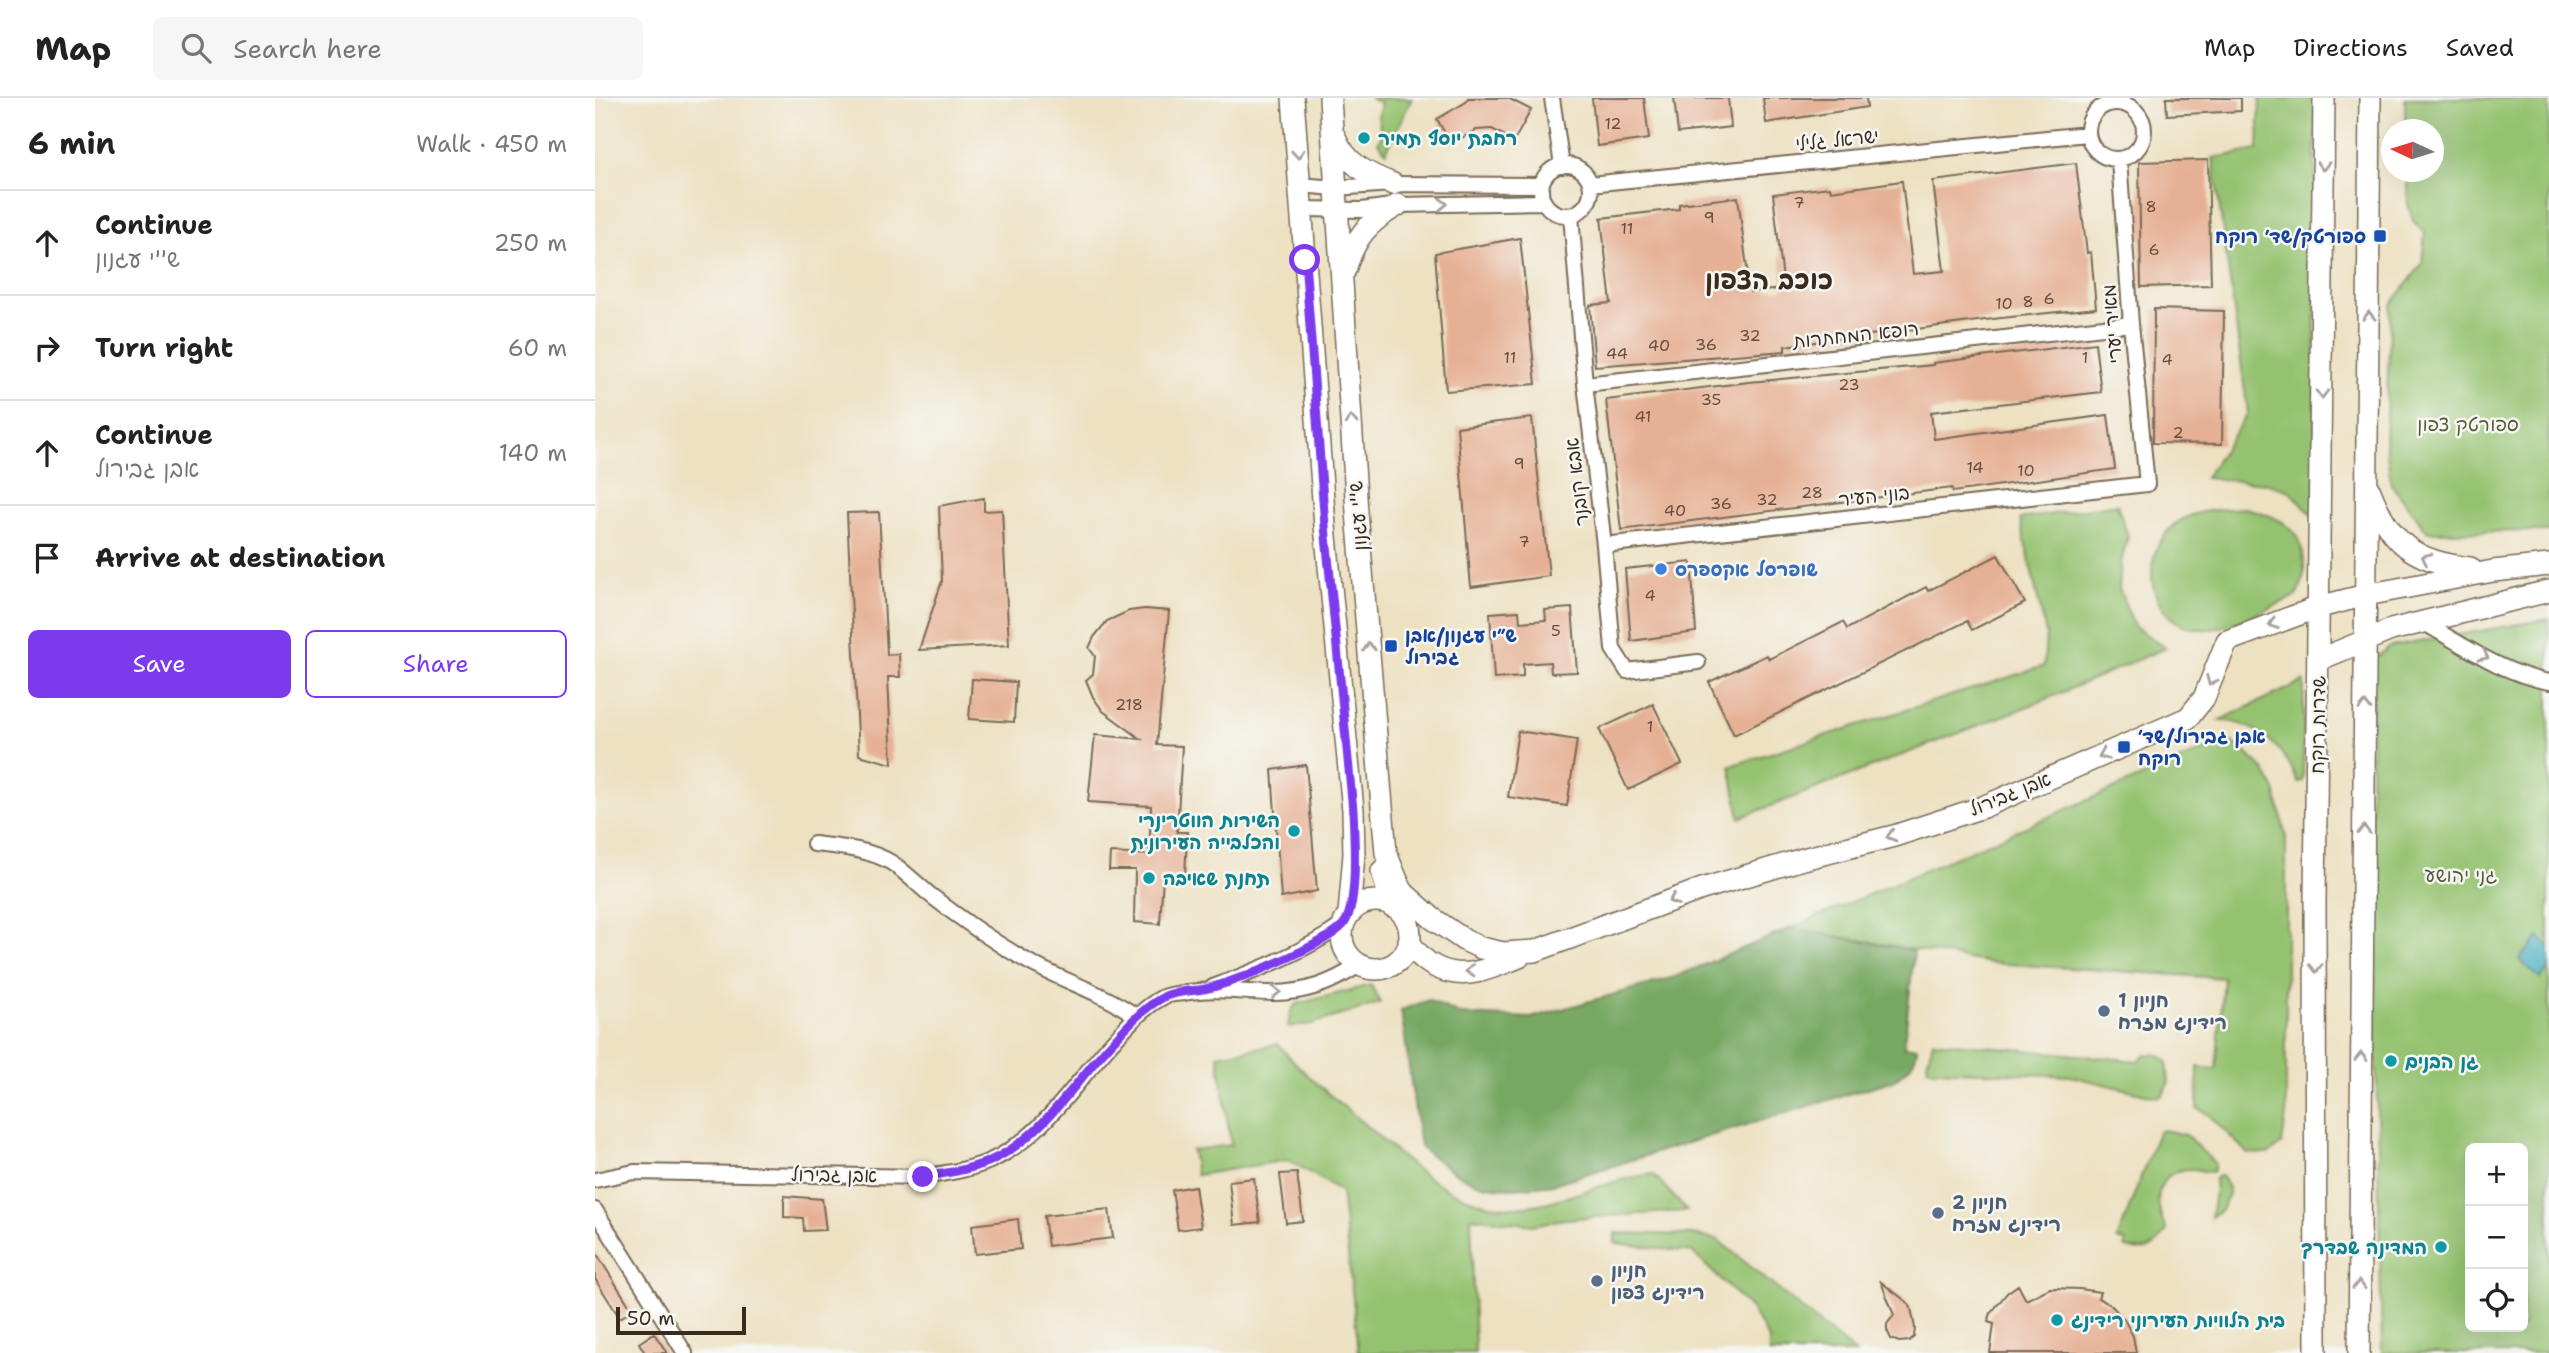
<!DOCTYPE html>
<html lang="en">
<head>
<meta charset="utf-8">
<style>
	:root { --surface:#fff; --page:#f6f6f6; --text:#222; --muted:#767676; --line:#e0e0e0; --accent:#7c3aed }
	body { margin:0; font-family:"Shantell Sans","Playpen Sans Hebrew",sans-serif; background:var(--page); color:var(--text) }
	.controls { position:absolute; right:21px; bottom:21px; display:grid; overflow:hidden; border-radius:10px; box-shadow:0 7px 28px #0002 }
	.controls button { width:63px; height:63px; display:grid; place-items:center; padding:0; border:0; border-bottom:2px solid var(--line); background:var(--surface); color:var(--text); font:35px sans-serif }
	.compass { position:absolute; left:1786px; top:21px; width:63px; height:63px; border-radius:50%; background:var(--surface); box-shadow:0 7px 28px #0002; rotate:274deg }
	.scale { position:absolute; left:21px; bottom:18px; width:130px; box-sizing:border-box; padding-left:7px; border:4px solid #3b2a1e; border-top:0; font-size:19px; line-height:24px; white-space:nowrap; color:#3b2a1e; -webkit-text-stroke:5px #f6f6f2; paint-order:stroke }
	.stop { position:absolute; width:21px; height:21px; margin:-16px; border:5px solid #7c3aed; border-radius:50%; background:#fff }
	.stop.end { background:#7c3aed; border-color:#fff; box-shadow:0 2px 7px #0008 }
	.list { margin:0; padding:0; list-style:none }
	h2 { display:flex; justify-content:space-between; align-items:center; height:91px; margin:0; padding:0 28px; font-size:30px }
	h2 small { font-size:23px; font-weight:400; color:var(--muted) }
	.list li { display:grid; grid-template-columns:46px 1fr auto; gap:21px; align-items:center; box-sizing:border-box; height:105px; padding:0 28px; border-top:2px solid var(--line) }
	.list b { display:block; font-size:26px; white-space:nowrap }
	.list p { margin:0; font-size:23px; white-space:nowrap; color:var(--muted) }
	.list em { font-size:23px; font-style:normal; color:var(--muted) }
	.actions { display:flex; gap:14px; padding:21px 28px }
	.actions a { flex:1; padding:16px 0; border:2px solid var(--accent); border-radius:10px; text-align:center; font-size:24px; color:var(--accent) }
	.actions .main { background:var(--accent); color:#fff }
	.icon { flex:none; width:38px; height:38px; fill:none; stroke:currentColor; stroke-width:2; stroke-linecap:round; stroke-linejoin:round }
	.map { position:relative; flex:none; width:1954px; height:1255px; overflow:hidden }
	header { display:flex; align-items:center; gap:42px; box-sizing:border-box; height:98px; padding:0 35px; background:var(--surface); border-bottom:2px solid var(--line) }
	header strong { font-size:33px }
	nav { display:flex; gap:38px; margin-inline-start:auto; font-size:24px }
	.search { width:490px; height:63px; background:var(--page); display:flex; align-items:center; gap:18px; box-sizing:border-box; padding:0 24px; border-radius:10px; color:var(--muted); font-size:26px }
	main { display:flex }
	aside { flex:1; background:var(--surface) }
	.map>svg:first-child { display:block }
	.green { fill:#94c270; stroke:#687647; stroke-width:2; fill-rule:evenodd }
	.forest { fill:#77a862; stroke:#596940; stroke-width:2 }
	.water { fill:#3facbd; stroke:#3d6b6e; stroke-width:2 }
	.building { fill:#e6b094 }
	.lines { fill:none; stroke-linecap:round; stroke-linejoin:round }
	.minor-casing { stroke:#796a57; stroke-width:18 }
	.secondary-casing { stroke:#796a57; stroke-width:24 }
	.minor { stroke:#fff; stroke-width:14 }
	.secondary { stroke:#fff; stroke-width:21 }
	.oneway { stroke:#a79f9a }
	.route { stroke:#7c3aed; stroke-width:9 }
	.culture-dot { fill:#0f9aa8; stroke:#f6f6f2; stroke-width:2.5 }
	.transit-dot { fill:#1a4fb4; stroke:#f6f6f2; stroke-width:2.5 }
	.shop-dot { fill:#3f7fe0; stroke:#f6f6f2; stroke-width:2.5 }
	.service-dot { fill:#5c6f8a; stroke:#f6f6f2; stroke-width:2.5 }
	.labels { text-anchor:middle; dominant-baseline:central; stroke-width:5; stroke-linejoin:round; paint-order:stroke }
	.number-label { font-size:16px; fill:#664c3c }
	.culture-label { font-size:19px; font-weight:bold; fill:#0d838f; stroke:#f6f6f2; text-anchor:start }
	.street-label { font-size:19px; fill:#3b2a1e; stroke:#f6f6f2 }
	.transit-label { font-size:19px; font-weight:bold; fill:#164399; stroke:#f6f6f2; text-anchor:start }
	.park-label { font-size:19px; fill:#565837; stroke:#f6f6f2 }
	.shop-label { font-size:19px; font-weight:bold; fill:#366cbe; stroke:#f6f6f2; text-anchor:start }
	.service-label { font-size:19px; font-weight:bold; fill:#4e5e75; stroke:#f6f6f2; text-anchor:start }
	.district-label { font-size:26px; font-weight:bold; fill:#3b2a1e; stroke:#f6f6f2 }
</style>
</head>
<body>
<header>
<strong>Map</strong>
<div class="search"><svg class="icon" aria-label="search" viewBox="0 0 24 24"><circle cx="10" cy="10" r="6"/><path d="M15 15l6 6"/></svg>Search here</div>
<nav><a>Map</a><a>Directions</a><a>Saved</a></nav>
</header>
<main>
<aside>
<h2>6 min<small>Walk · 450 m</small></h2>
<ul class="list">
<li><svg class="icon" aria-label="ahead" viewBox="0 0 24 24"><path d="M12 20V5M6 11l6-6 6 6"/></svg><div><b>Continue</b><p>ש''י עגנון</p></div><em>250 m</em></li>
<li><svg class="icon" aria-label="right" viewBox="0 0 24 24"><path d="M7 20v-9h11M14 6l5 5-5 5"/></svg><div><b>Turn right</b></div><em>60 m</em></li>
<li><svg class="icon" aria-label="ahead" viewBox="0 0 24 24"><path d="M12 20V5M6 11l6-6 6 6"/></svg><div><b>Continue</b><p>אבן גבירול</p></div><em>140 m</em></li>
<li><svg class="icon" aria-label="arrive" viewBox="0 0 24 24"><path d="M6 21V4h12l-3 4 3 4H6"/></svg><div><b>Arrive at destination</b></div></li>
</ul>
<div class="actions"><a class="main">Save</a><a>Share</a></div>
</aside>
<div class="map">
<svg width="1954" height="1255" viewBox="0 0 1954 1255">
	<rect width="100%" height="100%" fill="#f6f6f2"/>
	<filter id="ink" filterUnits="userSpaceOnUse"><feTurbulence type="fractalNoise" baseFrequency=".0143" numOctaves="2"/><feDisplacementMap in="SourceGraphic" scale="14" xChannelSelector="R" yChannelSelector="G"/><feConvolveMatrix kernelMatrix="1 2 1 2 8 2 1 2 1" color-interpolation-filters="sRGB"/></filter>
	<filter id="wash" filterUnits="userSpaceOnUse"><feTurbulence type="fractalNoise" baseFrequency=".00686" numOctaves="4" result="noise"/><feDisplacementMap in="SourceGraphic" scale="28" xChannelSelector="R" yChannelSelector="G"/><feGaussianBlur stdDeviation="1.57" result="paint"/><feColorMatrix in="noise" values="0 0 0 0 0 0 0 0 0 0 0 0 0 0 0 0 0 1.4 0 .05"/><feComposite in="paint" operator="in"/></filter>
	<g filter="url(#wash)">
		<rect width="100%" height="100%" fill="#ede1c2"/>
		<path class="green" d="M775,0H817L791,54L783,44L787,37L783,19L786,5Z
			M1665,0H1720V420L1694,392L1671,385L1610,380L1653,315L1618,60L1663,52Z
			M1810,0H1954V433L1833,434L1796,386L1790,342L1796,207L1827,166L1830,135C1810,119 1812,97 1812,74H1839V32L1810,31Z
			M1522,406L1533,438L1526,465L1524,491L1539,528L1570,550L1454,600L1145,720L1135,668L1449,568L1451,536L1425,421Z
			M1650,410C1682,418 1708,428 1709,466C1709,479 1708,487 1701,498C1677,508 1652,523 1626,529C1551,548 1531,442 1597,417C1614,411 1632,411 1650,410Z
			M1954,521V1255H1787L1776,703L1777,572L1782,559L1795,549ZM1875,1050H1928V1229H1875Z
			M1709,583L1708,683L1703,684C1688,648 1664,626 1625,622Z
			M1632,642L1646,650L1669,672L1680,691L1691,739V1017L1687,1046L1673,1056L1652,1055L1613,1016L1602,1010L1603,969L1621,971L1629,880L1396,865L1196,830Z
			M776,887L785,905L717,926L693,929L695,915L701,906Z
			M1338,943L1543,963L1551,956L1564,957L1572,963L1574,984L1568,997L1563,999L1475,978L1339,972L1333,970L1332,965Z
			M683,946C708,976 739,1000 769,1026C795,1048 822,1076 852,1091C872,1101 896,1110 919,1109C967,1107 1010,1081 1058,1076L1092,1113L969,1121L938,1127L876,1119L880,1255H764L746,1093L693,1062L601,1077L597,1052L636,1047L623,957Z
			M1569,1032L1591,1037L1619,1065V1073C1612,1076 1606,1071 1598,1071C1559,1071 1557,1106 1572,1132C1562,1148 1550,1158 1530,1149L1531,1143L1522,1142L1563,1034Z
			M1623,1078H1626L1634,1091V1097L1626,1112L1616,1119L1620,1094L1619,1082Z
			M1020,1135L1097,1137L1123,1142L1260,1255H1174V1242L1156,1211L1097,1154L1020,1145Z"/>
		<path class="forest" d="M1196,830L1319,853L1309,949H1322C1321,966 1312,972 1299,982L958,1086C892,1095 876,1090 825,1049L806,912L834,902L866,917L936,920L1080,879Z"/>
		<path class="water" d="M1944,839L1954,848V871L1945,881L1924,861Z"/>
		<g id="blocks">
			<path class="building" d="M873,0H913L936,12L919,43L897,31L881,32L856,46L842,21L871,4Z
				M997,0H1049L1054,41L1002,48Z
				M1079,0H1133L1136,29L1083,35Z
				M1168,0H1271L1272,9L1171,25Z
				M1571,0H1646V13L1572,17Z
				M1613,62L1616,187L1546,189L1544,64Z
				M1481,65L1492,155L1496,154L1501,210L1406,220L1190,248V253L1000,268L995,207L1016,205L1006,120L1084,111V106L1143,99L1155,194L1189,191L1178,96L1235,89L1236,93L1307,83L1318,176L1349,173L1338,83Z
				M925,140L941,286L851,293L840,155Z
				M1559,211L1629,213L1627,346L1558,345Z
				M1500,245L1506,294L1336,314L1339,341L1513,317L1520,371L1358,394L1357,390L1026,432L1011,302L1154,284L1338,267V265Z
				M937,320L954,478L876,489L862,329Z
				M389,400V413L407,412L414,547L324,552L347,483L344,408Z
				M284,414L292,557L304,556L305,579H293L297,666L264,657L252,415Z
				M1403,457L1430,505L1377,532L1372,523L1139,637L1114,584L1172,557L1174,561L1248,524L1252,531L1331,489L1333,493Z
				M1096,464L1101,534L1036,543L1030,471Z
				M977,510L982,574L956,575L955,564L928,566V579L899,581L895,515L924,513L925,524L951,522L950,512Z
				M550,511L574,513L562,647L587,648L582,734H592L590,781L568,779L565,826L539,824L540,772H514L515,755L554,757L556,708L493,704L500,637L546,641L508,613L498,599L491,582L498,576L500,558L494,550L499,539L512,523L534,513Z
				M377,581L421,584L419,624L374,621Z
				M1058,606L1087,666L1033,692L1004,631Z
				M923,633L982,642L972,708L913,699Z
				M711,667L722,793L686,800L677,672Z
				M702,1075L708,1123L691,1125L685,1076Z
				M659,1080L665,1124L639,1127L634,1083Z
				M600,1088L606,1129L583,1132L577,1092Z
				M189,1098L227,1101L231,1132L209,1133L208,1120L189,1119Z
				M514,1111L518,1140L453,1148L449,1118Z
				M423,1121L426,1151L380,1156L377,1127Z
				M0,1153L37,1212L25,1220L0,1181Z
				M1286,1184L1312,1204L1316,1210L1320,1230L1319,1239L1314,1243L1304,1244L1296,1241L1292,1232V1226L1299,1217Z
				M1423,1187L1431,1202L1455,1190L1485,1191L1505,1194L1503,1200L1516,1207L1529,1221L1538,1238L1541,1255H1395L1399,1226L1393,1224L1396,1215L1412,1195Z
				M59,1235L72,1255H50L44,1245Z"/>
		</g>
	</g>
	<g filter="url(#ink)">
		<use href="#blocks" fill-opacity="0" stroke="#796a57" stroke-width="2"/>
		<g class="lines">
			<g class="minor-casing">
				<path id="minor" d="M957,0L967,68
					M1493 33a28 28 0 1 1 56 0a28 28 0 1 1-56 0Z
					M946 92a25 25 0 1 1 50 0a25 25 0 1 1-50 0Z
					M995,86L1492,36
					M705,87L740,90L798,86L946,87
					M707,111L767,112L803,107L949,104
					M976,117L990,286L1009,447L1018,551L1032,573L1103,564
					M990,286L1536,226
					M1009,447L1552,386L1536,226L1524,62
					M1829,525C1868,547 1909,576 1954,584
					M219,746C245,749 274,751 297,765C310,774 322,786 334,796C363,819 399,844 432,863C467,883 507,894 541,918
					M618,889C663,872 709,854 749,826
					M0,1082L39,1074L328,1079C351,1075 374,1072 395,1063C446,1040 477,989 513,949C530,930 546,911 568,899C574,896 582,896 589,895C620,889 648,895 679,895C709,895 739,884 764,867
					M0,1112L90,1255"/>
			</g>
			<g class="secondary-casing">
				<path id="secondary" d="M698,0L730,428L758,712L759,756L754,816
					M735,0L762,414L791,755L804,787L809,795L837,820L869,842L886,850L908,855L940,853L1107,791L1208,761L1299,738L1388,709L1593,620L1609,600L1632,543L1724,509L1771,497L1898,473L1954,467
					M740,39C751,66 772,76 798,86
					M750,172C760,139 773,124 803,107
					M1775,393C1795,445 1819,464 1875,470
					M1723,562L1796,532L1954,493
					M787,773L797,808
					M747 837a34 34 0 1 1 68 0a34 34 0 1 1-68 0Z
					M814,843C827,867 854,880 881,874C896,871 911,864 924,859
					M1721,1255L1720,802L1729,0
					M1764,1255L1775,0"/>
			</g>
			<use href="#minor" class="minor"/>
			<use href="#secondary" class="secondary"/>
		</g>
		<defs><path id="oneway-chevron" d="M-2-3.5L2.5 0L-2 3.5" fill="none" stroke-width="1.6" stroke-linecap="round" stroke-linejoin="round" transform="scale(1.75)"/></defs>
		<g class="oneway">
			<use href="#oneway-chevron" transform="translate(703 56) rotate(85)"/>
			<use href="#oneway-chevron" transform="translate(1728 68) rotate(90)"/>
			<use href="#oneway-chevron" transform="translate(848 106) rotate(-1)"/>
			<use href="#oneway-chevron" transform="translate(1774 218) rotate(-90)"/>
			<use href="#oneway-chevron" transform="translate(1727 296) rotate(90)"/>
			<use href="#oneway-chevron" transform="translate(756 322) rotate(-94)"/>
			<use href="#oneway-chevron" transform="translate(1831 460) rotate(-155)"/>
			<use href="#oneway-chevron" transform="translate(1678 526) rotate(160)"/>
			<use href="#oneway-chevron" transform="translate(774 549) rotate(-95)"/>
			<use href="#oneway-chevron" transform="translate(1889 558) rotate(27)"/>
			<use href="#oneway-chevron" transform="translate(1616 583) rotate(113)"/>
			<use href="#oneway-chevron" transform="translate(1770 608) rotate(-89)"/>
			<use href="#oneway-chevron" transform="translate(1508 657) rotate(157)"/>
			<use href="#oneway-chevron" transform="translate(1769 732) rotate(-89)"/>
			<use href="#oneway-chevron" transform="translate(1296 738) rotate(164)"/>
			<use href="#oneway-chevron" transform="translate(1078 802) rotate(160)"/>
			<use href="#oneway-chevron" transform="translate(1721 870) rotate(90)"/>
			<use href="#oneway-chevron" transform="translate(875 873) rotate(175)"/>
			<use href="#oneway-chevron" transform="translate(681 894) rotate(-1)"/>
			<use href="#oneway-chevron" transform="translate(1766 959) rotate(-89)"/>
			<use href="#oneway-chevron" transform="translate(1764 1187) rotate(-89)"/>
		</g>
	</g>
	<g class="lines" filter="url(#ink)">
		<path class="route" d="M328,1079C351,1075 374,1072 395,1063C446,1040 476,989 513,949C530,931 545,912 567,900C580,892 599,894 614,890C642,883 730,847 748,827C764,809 759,737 758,712L730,428L710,162"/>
	</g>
	<g class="culture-dot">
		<circle cx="769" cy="40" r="7"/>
		<circle cx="699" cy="733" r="7"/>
		<circle cx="554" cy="780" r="7"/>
		<circle cx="1796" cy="963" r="7"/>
		<circle cx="1846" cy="1149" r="7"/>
		<circle cx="1462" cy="1222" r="7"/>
	</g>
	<g class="transit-dot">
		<rect x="1778" y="131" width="14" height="14" rx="3.5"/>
		<rect x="789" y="541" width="14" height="14" rx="3.5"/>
		<rect x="1522" y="642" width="14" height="14" rx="3.5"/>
	</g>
	<circle class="shop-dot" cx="1066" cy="471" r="7"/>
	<g class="service-dot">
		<circle cx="1509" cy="913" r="7"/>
		<circle cx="1343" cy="1115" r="7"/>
		<circle cx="1002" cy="1183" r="7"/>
	</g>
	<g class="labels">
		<g class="number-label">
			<text x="1018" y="25">12</text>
			<text x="1204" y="104">7</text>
			<text x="1556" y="108">8</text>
			<text x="1114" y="119">9</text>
			<text x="1032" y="130">11</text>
			<text x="1559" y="151">6</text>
			<text x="1454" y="200">6</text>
			<text x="1433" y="203">8</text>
			<text x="1409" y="205">10</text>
			<text x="1155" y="237">32</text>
			<text x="1111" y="246">36</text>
			<text x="1064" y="247">40</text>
			<text x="1022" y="255">44</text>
			<text x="915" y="259">11</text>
			<text x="1490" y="259">1</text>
			<text x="1572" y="261">4</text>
			<text x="1254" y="286">23</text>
			<text x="1116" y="301">35</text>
			<text x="1048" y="318">41</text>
			<text x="1583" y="334">2</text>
			<text x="924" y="365">9</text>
			<text x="1380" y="369">14</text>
			<text x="1431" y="372">10</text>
			<text x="1217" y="394">28</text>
			<text x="1172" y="401">32</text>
			<text x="1126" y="405">36</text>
			<text x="1080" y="412">40</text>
			<text x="929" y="443">7</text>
			<text x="1055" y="497">4</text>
			<text x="961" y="532">5</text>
			<text x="534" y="606">218</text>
			<text x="1055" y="628">1</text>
		</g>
		<g class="culture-label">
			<text x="783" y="40">רחבת יוסף תמיר</text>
			<text x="685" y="722" text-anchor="end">השירות הווטרינרי<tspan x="685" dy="22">והכלבייה העירונית</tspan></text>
			<text x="568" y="780">תחנת שאיבה</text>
			<text x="1810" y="963">גן הבנים</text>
			<text x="1832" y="1149" text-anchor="end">המדינה שבדרך</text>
			<text x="1476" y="1222">בית הלוויות העירוני רידינג</text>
		</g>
		<g class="street-label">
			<text transform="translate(1242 42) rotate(-6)">ישראל גלילי</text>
			<text transform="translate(1517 226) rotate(-95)">מאיר יערי</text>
			<text transform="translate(1261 237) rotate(-6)">רופא המחתרות</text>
			<text transform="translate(982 384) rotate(-97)">אבא קובנר</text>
			<text transform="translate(1279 398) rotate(-6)">בוני העיר</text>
			<text transform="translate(763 418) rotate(-94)">ש''י עגנון</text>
			<text transform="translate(1723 627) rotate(-89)">שדרות רוקח</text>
			<text transform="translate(1415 696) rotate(-22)">אבן גבירול</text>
			<text transform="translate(239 1077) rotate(1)">אבן גבירול</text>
		</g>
		<g class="transit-label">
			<text x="1771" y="138" text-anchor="end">ספורטק/שד׳ רוקח</text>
			<text x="810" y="537">ש״י עגנון/אבן<tspan x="810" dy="22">גבירול</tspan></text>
			<text x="1543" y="638">אבן גבירול/שד׳<tspan x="1543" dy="22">רוקח</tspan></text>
		</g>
		<g class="park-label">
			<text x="1873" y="326">ספורטק צפון</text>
			<text x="1866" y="777">גני יהושע</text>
		</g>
		<g class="shop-label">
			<text x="1080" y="471">שופרסל אקספרס</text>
		</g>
		<g class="service-label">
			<text x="1523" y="902">1 חניון<tspan x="1523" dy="22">רידינג מזרח</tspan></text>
			<text x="1357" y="1104">2 חניון<tspan x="1357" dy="22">רידינג מזרח</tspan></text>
			<text x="1016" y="1172">חניון<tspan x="1016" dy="22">רידינג צפון</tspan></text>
		</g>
		<g class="district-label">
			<text x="1174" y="181">כוכב הצפון</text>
		</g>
	</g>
</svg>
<div class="controls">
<button>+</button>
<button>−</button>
<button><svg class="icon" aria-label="locate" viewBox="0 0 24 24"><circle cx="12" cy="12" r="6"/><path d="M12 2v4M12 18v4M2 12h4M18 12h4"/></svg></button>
</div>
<svg class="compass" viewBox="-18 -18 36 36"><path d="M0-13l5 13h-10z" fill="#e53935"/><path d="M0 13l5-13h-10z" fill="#767676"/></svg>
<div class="scale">50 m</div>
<div class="stop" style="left:710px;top:162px"></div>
<div class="stop end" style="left:328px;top:1079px"></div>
</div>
</main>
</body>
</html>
